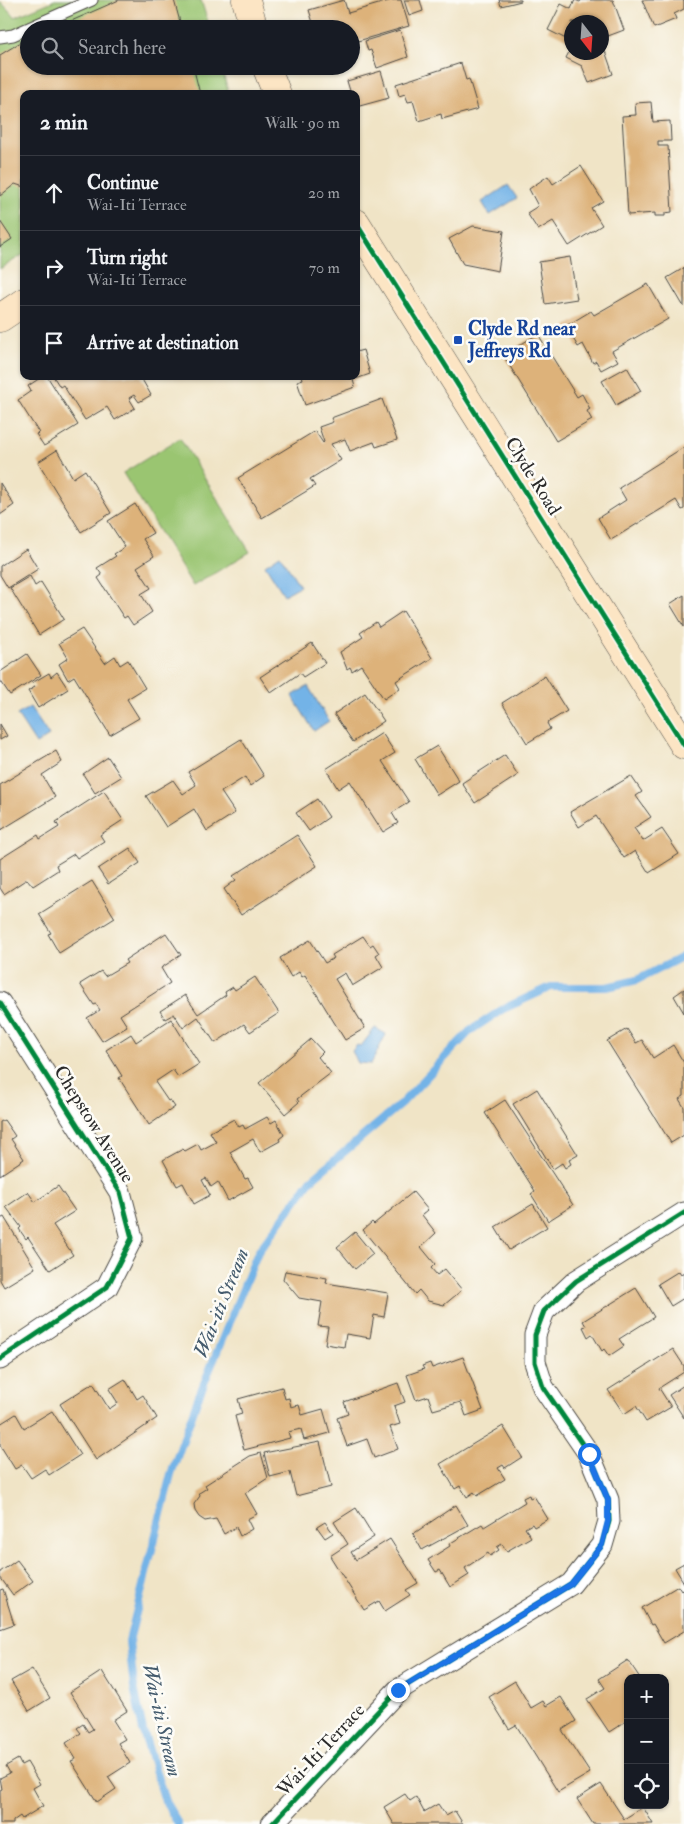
<!DOCTYPE html>
<html lang="en">
<head>
<meta charset="utf-8">
<style>
	:root { --surface:#171b24; --page:#20242c; --text:#f1f3f6; --muted:#9ea1a6; --line:#363941 }
	body { margin:0; font-family:"IM FELL Double Pica",serif; background:var(--page); color:var(--text) }
	.controls { position:absolute; right:15px; bottom:15px; display:grid; overflow:hidden; border-radius:10px; box-shadow:0 1px 4px #0004 }
	.controls button { width:45px; height:45px; display:grid; place-items:center; padding:0; border:0; border-bottom:1px solid var(--line); background:var(--surface); color:var(--text); font:25px sans-serif }
	.compass { position:absolute; left:564px; top:15px; width:45px; height:45px; border-radius:50%; background:var(--surface); box-shadow:0 1px 4px #0004; rotate:163deg }
	.stop { position:absolute; width:15px; height:15px; margin:-11px; border:4px solid #1a73e8; border-radius:50%; background:#fff }
	.stop.end { background:#1a73e8; border-color:#fff; box-shadow:0 1px 5px #0008 }
	.list { margin:0; padding:0; list-style:none }
	h2 { display:flex; justify-content:space-between; align-items:center; height:65px; margin:0; padding:0 20px; font-size:21px }
	h2 small { font-size:16px; font-weight:400; color:var(--muted) }
	.list li { display:grid; grid-template-columns:32px 1fr auto; gap:15px; align-items:center; box-sizing:border-box; height:75px; padding:0 20px; border-top:1px solid var(--line) }
	.list b { display:block; font-size:19px; white-space:nowrap }
	.list p { margin:0; font-size:16px; white-space:nowrap; color:var(--muted) }
	.list em { font-size:16px; font-style:normal; color:var(--muted) }
	.icon { flex:none; width:28px; height:28px; fill:none; stroke:currentColor; stroke-width:2; stroke-linecap:round; stroke-linejoin:round }
	.map { position:relative; flex:none; width:684px; height:1824px; overflow:hidden }
	.search { position:absolute; background:var(--surface); box-shadow:0 1px 4px #0004; left:20px; top:20px; width:340px; height:55px; display:flex; align-items:center; gap:12px; box-sizing:border-box; padding:0 18px; border-radius:28px; color:var(--muted); font-size:19px }
	.panel { position:absolute; background:var(--surface); box-shadow:0 1px 4px #0004; left:20px; top:90px; width:340px; height:290px; border-radius:10px }
	.map>svg:first-child { display:block }
	.park { fill:#9ac571; stroke:#62784e }
	.water { fill:#73b3e7; stroke:#4f6f89 }
	.lines { fill:none; stroke-linecap:round; stroke-linejoin:round }
	.stream { stroke:#73b3e7; stroke-width:8 }
	.building { fill:#ddb27a }
	.lane-casing { stroke:#494742; stroke-width:13 }
	.street-casing { stroke:#494742; stroke-width:23 }
	.secondary-casing { stroke:#494742; stroke-width:29 }
	.lane { stroke:#fff; stroke-width:11 }
	.street { stroke:#fff; stroke-width:21 }
	.secondary { stroke:#fce5c4; stroke-width:28 }
	.cycleway-casing { stroke:#fdfcf7; stroke-width:8 }
	.cycleway { stroke:#00873e; stroke-width:5 }
	.route { stroke:#1a73e8; stroke-width:6 }
	.transit-dot { fill:#1a4fb4; stroke:#fdfcf7; stroke-width:2 }
	.labels { text-anchor:middle; dominant-baseline:central; stroke-width:5; stroke-linejoin:round; paint-order:stroke }
	.transit-label { font-size:19px; font-weight:bold; fill:#164399; stroke:#fdfcf7; text-anchor:start }
	.street-label { font-size:19px; fill:#2b2b2b; stroke:#fdfcf7 }
	.water-label { font-size:20px; font-style:italic; fill:#445b6d; stroke:#fdfcf7 }
</style>
</head>
<body>
<div class="map">
<svg width="684" height="1824" viewBox="0 0 684 1824">
	<rect width="100%" height="100%" fill="#fdfcf7"/>
	<filter id="ink" filterUnits="userSpaceOnUse"><feTurbulence type="fractalNoise" baseFrequency=".02" numOctaves="2"/><feDisplacementMap in="SourceGraphic" scale="10" xChannelSelector="R" yChannelSelector="G"/><feConvolveMatrix kernelMatrix="1 2 1 2 8 2 1 2 1" color-interpolation-filters="sRGB"/></filter>
	<filter id="wash" filterUnits="userSpaceOnUse"><feTurbulence type="fractalNoise" baseFrequency=".0096" numOctaves="4" result="noise"/><feDisplacementMap in="SourceGraphic" scale="20" xChannelSelector="R" yChannelSelector="G"/><feGaussianBlur stdDeviation="1.12" result="paint"/><feColorMatrix in="noise" values="0 0 0 0 0 0 0 0 0 0 0 0 0 0 0 0 0 1.4 0 .05"/><feComposite in="paint" operator="in"/></filter>
	<g filter="url(#wash)">
		<rect width="100%" height="100%" fill="#f0e4c6"/>
		<path class="park" d="M55,0H201L210,29H29V66H221L229,94H24V254L0,269V1L15,17Z
			M180,438L250,552L193,586L123,473Z"/>
		<path class="water" d="M508,185L517,198L490,215L482,202Z
			M280,555L300,586L284,595L265,565Z
			M308,686L329,721L314,731L292,696Z
			M30,707L49,736L36,744L17,715Z
			M375,1028L386,1034L371,1064L358,1063L352,1051L357,1045L361,1046Z"/>
		<g class="lines">
			<path class="stream" d="M178,1824L165,1801L143,1731L134,1687L129,1641L171,1474L198,1398L258,1252L311,1180L401,1104L470,1031L503,1009L551,987H607L637,980L684,956"/>
		</g>
		<g id="blocks">
			<path class="building" d="M119,0H174L182,29H53Z
				M344,0L348,13L392,0H401L409,26L351,43V29H315L309,10Z
				M404,0H420L423,11L409,16Z
				M499,0H521V1L501,6Z
				M575,0L580,2L581,0H613L624,30L608,36L603,45L613,74L589,83L582,66L566,58L572,46V52H602V22H572V42L548,30L561,4L571,9Z
				M642,0H684V9L674,14L676,19L654,28Z
				M400,30L408,57L377,68L371,50L368,51L365,41Z
				M29,37V66H193L200,94H24V187L15,184L0,196V55Z
				M461,63L466,80L469,79L478,109L442,119L441,114L419,121L413,101L408,102L405,94L399,96L396,84Z
				M381,71L389,98L356,107V94H351L347,81Z
				M651,102L653,122L670,121L671,141H658V146H668L672,212L665,213V216H655V213L628,215L622,116L636,115L635,103Z
				M581,166L603,201L591,208L602,225L569,246L553,221L538,230L527,213L538,206L529,189L548,176L553,184Z
				M0,221L12,239L0,247Z
				M473,226L504,231L498,271L463,264L449,239Z
				M570,257L577,299L545,304L539,262Z
				M684,268V307L667,278Z
				M648,284L668,319L612,351L618,361L601,370L596,361L593,363L583,344L578,347L566,326L591,311L594,315Z
				M538,334L577,397L582,394L590,409L587,411L592,420L556,441L503,355Z
				M363,350L370,374L353,380L355,387L305,405L297,381L303,379L302,376H356V352Z
				M627,367L641,391L616,405L602,381Z
				M43,376H47L78,425L44,446L36,434L39,433L18,400L31,391L28,386Z
				M53,376H140L151,395L139,402L134,395L129,398L135,408L115,420L107,407L85,420L63,385L60,387Z
				M382,399L397,440L376,447L374,442L350,451L345,439L331,444L341,460L310,479L315,486L262,518L238,478L315,431L323,443L324,442L319,427L333,422L331,418Z
				M684,447V509L682,510L676,500L611,540L598,518L626,500L619,488Z
				M57,450L73,478L85,470L111,513L81,532L38,462Z
				M0,483L14,505L0,515Z
				M135,504L153,533L143,539L154,556L137,567L151,588L141,594L152,612L133,625L127,616L124,618L98,578L102,575L97,568L116,556L114,554L125,547L108,521Z
				M26,549L38,569L8,588L0,575V566Z
				M30,576L35,586L41,582L64,619L39,635L10,588Z
				M684,595V627L670,604Z
				M403,611L432,658L396,681L400,688L384,699L361,665L352,671L350,667L347,669L340,652L363,637L360,633L376,622L379,627Z
				M82,629L105,663L115,656L120,665L128,660L145,688L127,699L139,718L110,735L74,676L68,680L59,664L68,658L59,643Z
				M312,643L325,663L303,677L300,673L271,693L260,677Z
				M27,654L41,675L10,695L0,680V672Z
				M57,672L68,689L38,708L28,691L35,687L32,683L49,673L51,677Z
				M545,676L567,711L547,723L550,729L527,743L502,703Z
				M365,693L384,721L353,742L334,714Z
				M0,724L7,736L0,740Z
				M382,733L395,753L382,761L409,802L392,813L398,823L383,832L350,781L338,789L326,769Z
				M241,739L264,776L250,786L245,777L221,792L235,813L207,831L194,809L166,827L146,796L173,780L183,794L196,785L188,772Z
				M437,746L459,781L437,795L415,759Z
				M56,751L62,762L42,775L55,797L1,830L0,785Z
				M505,755L518,775L475,803L462,783Z
				M108,757L121,777L95,793L83,774Z
				M631,776L642,792L636,796L651,817L634,828L643,841L662,829L679,854L649,873L635,851L624,858L596,816L579,827L570,812Z
				M104,791L123,820L100,835L104,841L77,858L74,854L56,865L58,870L33,886L27,879L4,894L0,888V859L38,835L40,839L59,827L56,822Z
				M317,799L329,817L309,831L296,813Z
				M297,835L317,866L241,915L224,889L236,880L233,876Z
				M130,848L140,863L108,884L98,869Z
				M92,881L115,918L59,953L48,934L51,933L39,914Z
				M166,933L181,955L161,968L170,983L120,1015L127,1026L102,1041L87,1018L100,1010L96,1004L94,1005L80,984L101,971L105,976L127,963L125,960Z
				M363,936L370,946L373,944L379,953L376,955L383,967L352,986L345,973L335,979L365,1028L345,1040L305,975L302,977L299,972L291,977L280,958L310,940L325,963L334,958L332,955Z
				M255,977L279,1013L250,1032L244,1024L215,1043L198,1017L183,1028L174,1014L165,1019L160,1011L185,995L198,1014L226,995L225,992L233,987L235,990Z
				M684,989V1013L674,996Z
				M171,1019L199,1064L178,1077L173,1070L155,1082L168,1101L170,1100L175,1107L149,1125L119,1078L122,1076L106,1050L131,1034L136,1042Z
				M627,1029L636,1043L642,1040L653,1058L673,1045L684,1063V1096L679,1099L684,1107V1135L671,1143L607,1041Z
				M311,1039L323,1052L318,1057L331,1073L297,1099L299,1102L285,1114L259,1083Z
				M537,1089L578,1155L569,1160L571,1164L565,1168L562,1163L553,1169L513,1104Z
				M505,1100L573,1205L548,1221L531,1194L535,1191L485,1113Z
				M267,1117L271,1123L276,1120L284,1135L279,1139L280,1141L260,1152L253,1139L230,1152L245,1179L248,1178L253,1187L228,1201L218,1182L211,1187L206,1178L202,1180L210,1195L194,1204L183,1183L177,1186L163,1160L183,1149L185,1151L198,1144L201,1150L216,1142L210,1132L234,1119L239,1127L243,1125L245,1129Z
				M4,1120L15,1136L11,1139L24,1159L0,1175V1122Z
				M58,1186L75,1211L53,1225L73,1255L50,1270L28,1237L26,1239L19,1229L21,1227L6,1207L28,1192L35,1202Z
				M413,1192L428,1210L422,1215L436,1233L421,1247L435,1264L431,1268L437,1275L445,1269L462,1290L444,1305L428,1301L419,1290L415,1294L363,1230L372,1222L374,1224Z
				M533,1204L547,1227L509,1250L495,1227Z
				M4,1217L35,1268L4,1287L0,1280V1219Z
				M355,1232L373,1254L355,1269L337,1247Z
				M285,1271L327,1278L326,1283L388,1293L384,1317L374,1315L370,1338L346,1334L344,1347L325,1344L328,1327L318,1326L322,1302L299,1298L283,1279Z
				M679,1271L681,1274L684,1272V1298L671,1306L658,1284Z
				M636,1288L654,1317L619,1339L624,1346L609,1356L604,1349L602,1351L592,1334L588,1337L583,1327L586,1326L583,1321Z
				M673,1349L684,1366V1372L659,1388L671,1407L646,1422L636,1406L624,1414L608,1390Z
				M463,1357L483,1410L466,1416L461,1402L433,1410L428,1396L416,1400L407,1375L424,1369L422,1366L430,1363L432,1368Z
				M125,1379L137,1399L143,1395L157,1418L96,1460L60,1404L93,1383L109,1409L118,1403L109,1389Z
				M398,1383L405,1402L394,1406L400,1424L390,1427L398,1449L374,1458L367,1439L347,1446L337,1418L348,1414L344,1402Z
				M684,1385V1418L669,1395Z
				M282,1387L285,1399L289,1398L291,1407L299,1405L302,1415L323,1409L330,1433L304,1440L301,1429L288,1432L290,1438L244,1450L235,1416L242,1414L238,1399Z
				M52,1411L80,1455L49,1475L45,1469L31,1478L22,1465L15,1469L0,1445V1424L16,1414L24,1428Z
				M503,1426L522,1457L505,1468L503,1465L498,1468L505,1479L477,1496L474,1492L467,1497L460,1486L455,1489L440,1464Z
				M320,1442L331,1487L296,1496L290,1472L270,1477L264,1453Z
				M261,1453L268,1478L245,1493L257,1514L247,1519L252,1529L240,1536L236,1527L224,1534L216,1519L205,1521L199,1517L195,1511L194,1504L200,1496L199,1493L207,1488L205,1485L250,1456Z
				M529,1495L530,1498L534,1496L548,1519L534,1527L532,1524L525,1528L531,1537L507,1551L502,1544L497,1547L499,1550L490,1556L488,1553L465,1568L469,1575L450,1587L440,1570L436,1572L428,1560L450,1546L449,1544L482,1524L484,1527L525,1502L523,1498Z
				M456,1505L468,1525L422,1550L413,1534Z
				M356,1508L374,1537L351,1552L356,1560L390,1539L418,1583L406,1590L410,1595L385,1611L379,1601L364,1610L330,1556L348,1544L334,1522Z
				M325,1522L333,1533L325,1538L317,1527Z
				M17,1560L33,1581L13,1595L0,1577V1572Z
				M684,1563V1583L675,1568Z
				M678,1586L681,1591L684,1590V1631L664,1643L653,1624L651,1625L642,1608Z
				M3,1589L14,1624L0,1629V1590Z
				M628,1660L640,1678H628V1720L609,1732L587,1699L605,1688L599,1679Z
				M32,1669L50,1698L29,1711L11,1681Z
				M102,1671L127,1711L113,1720L125,1739L118,1743L130,1763L108,1777L116,1789L97,1802L71,1761L76,1759L66,1743L81,1733L77,1728L83,1724L88,1732L93,1729L70,1692Z
				M515,1681L531,1708L543,1701L546,1706L561,1697L576,1721L562,1730L590,1773L558,1792L516,1725L509,1729L489,1697Z
				M18,1759L21,1765L27,1762L40,1784L33,1788L43,1806L22,1819L20,1816L13,1821V1824H0V1790L2,1789L0,1778L10,1773L6,1766Z
				M601,1784L624,1819L643,1807L653,1824H593L577,1799Z
				M405,1794L410,1801L416,1797L424,1812L438,1804L446,1816L455,1811L463,1824H394L384,1807Z"/>
		</g>
	</g>
	<g filter="url(#ink)">
		<use href="#blocks" fill-opacity="0" stroke="#494742" stroke-width="1"/>
		<g class="lines">
			<g class="lane-casing">
				<path id="lane" d="M0,37L13,35L92,0"/>
			</g>
			<g class="street-casing">
				<path id="street" d="M0,1003L120,1192L132,1238L107,1287L0,1359
					M272,1824L398,1690L571,1584L602,1545L609,1521L608,1500L589,1454L543,1387L535,1362V1335L544,1311L576,1281L684,1213"/>
			</g>
			<g class="secondary-casing">
				<path id="secondary" d="M246,0L254,29
					M266,66L277,94
					M356,223L684,745
					M0,318L24,302"/>
			</g>
			<use href="#lane" class="lane"/>
			<use href="#street" class="street"/>
			<use href="#secondary" class="secondary"/>
			<g class="cycleway-casing">
				<path id="cycleway" d="M356,223L684,745
					M0,1003L120,1192L132,1238L107,1287L0,1359
					M272,1824L398,1690L571,1584L602,1545L609,1521L608,1500L589,1454L543,1387L535,1362V1335L544,1311L576,1281L684,1213"/>
			</g>
			<use href="#cycleway" class="cycleway"/>
		</g>
	</g>
	<g class="lines" filter="url(#ink)">
		<path class="route" d="M398,1690L571,1584L602,1545L608,1521V1500L589,1454"/>
	</g>
	<rect class="transit-dot" x="453" y="335" width="10" height="10" rx="2.5"/>
	<g class="labels">
		<g class="transit-label">
			<text x="468" y="329">Clyde Rd near<tspan x="468" dy="22">Jeffreys Rd</tspan></text>
		</g>
		<g class="street-label">
			<text transform="translate(533 476) rotate(58)">Clyde Road</text>
			<text transform="translate(94 1124) rotate(58)">Chepstow Avenue</text>
			<text transform="translate(321 1750) rotate(-47)">Wai-Iti Terrace</text>
		</g>
		<g class="water-label">
			<text transform="translate(221 1303) rotate(-68)">Wai-iti Stream</text>
			<text transform="translate(162 1720) rotate(77)">Wai-iti Stream</text>
		</g>
	</g>
</svg>
<div class="controls">
<button>+</button>
<button>−</button>
<button><svg class="icon" aria-label="locate" viewBox="0 0 24 24"><circle cx="12" cy="12" r="6"/><path d="M12 2v4M12 18v4M2 12h4M18 12h4"/></svg></button>
</div>
<svg class="compass" viewBox="-18 -18 36 36"><path d="M0-13l5 13h-10z" fill="#e53935"/><path d="M0 13l5-13h-10z" fill="#9ea1a6"/></svg>
<div class="stop" style="left:589px;top:1454px"></div>
<div class="stop end" style="left:398px;top:1690px"></div>
<div class="search"><svg class="icon" aria-label="search" viewBox="0 0 24 24"><circle cx="10" cy="10" r="6"/><path d="M15 15l6 6"/></svg>Search here</div>
<section class="panel">
<h2>2 min<small>Walk · 90 m</small></h2>
<ul class="list">
<li><svg class="icon" aria-label="ahead" viewBox="0 0 24 24"><path d="M12 20V5M6 11l6-6 6 6"/></svg><div><b>Continue</b><p>Wai-Iti Terrace</p></div><em>20 m</em></li>
<li><svg class="icon" aria-label="right" viewBox="0 0 24 24"><path d="M7 20v-9h11M14 6l5 5-5 5"/></svg><div><b>Turn right</b><p>Wai-Iti Terrace</p></div><em>70 m</em></li>
<li><svg class="icon" aria-label="arrive" viewBox="0 0 24 24"><path d="M6 21V4h12l-3 4 3 4H6"/></svg><div><b>Arrive at destination</b></div></li>
</ul>
</section>
</div>
</body>
</html>
